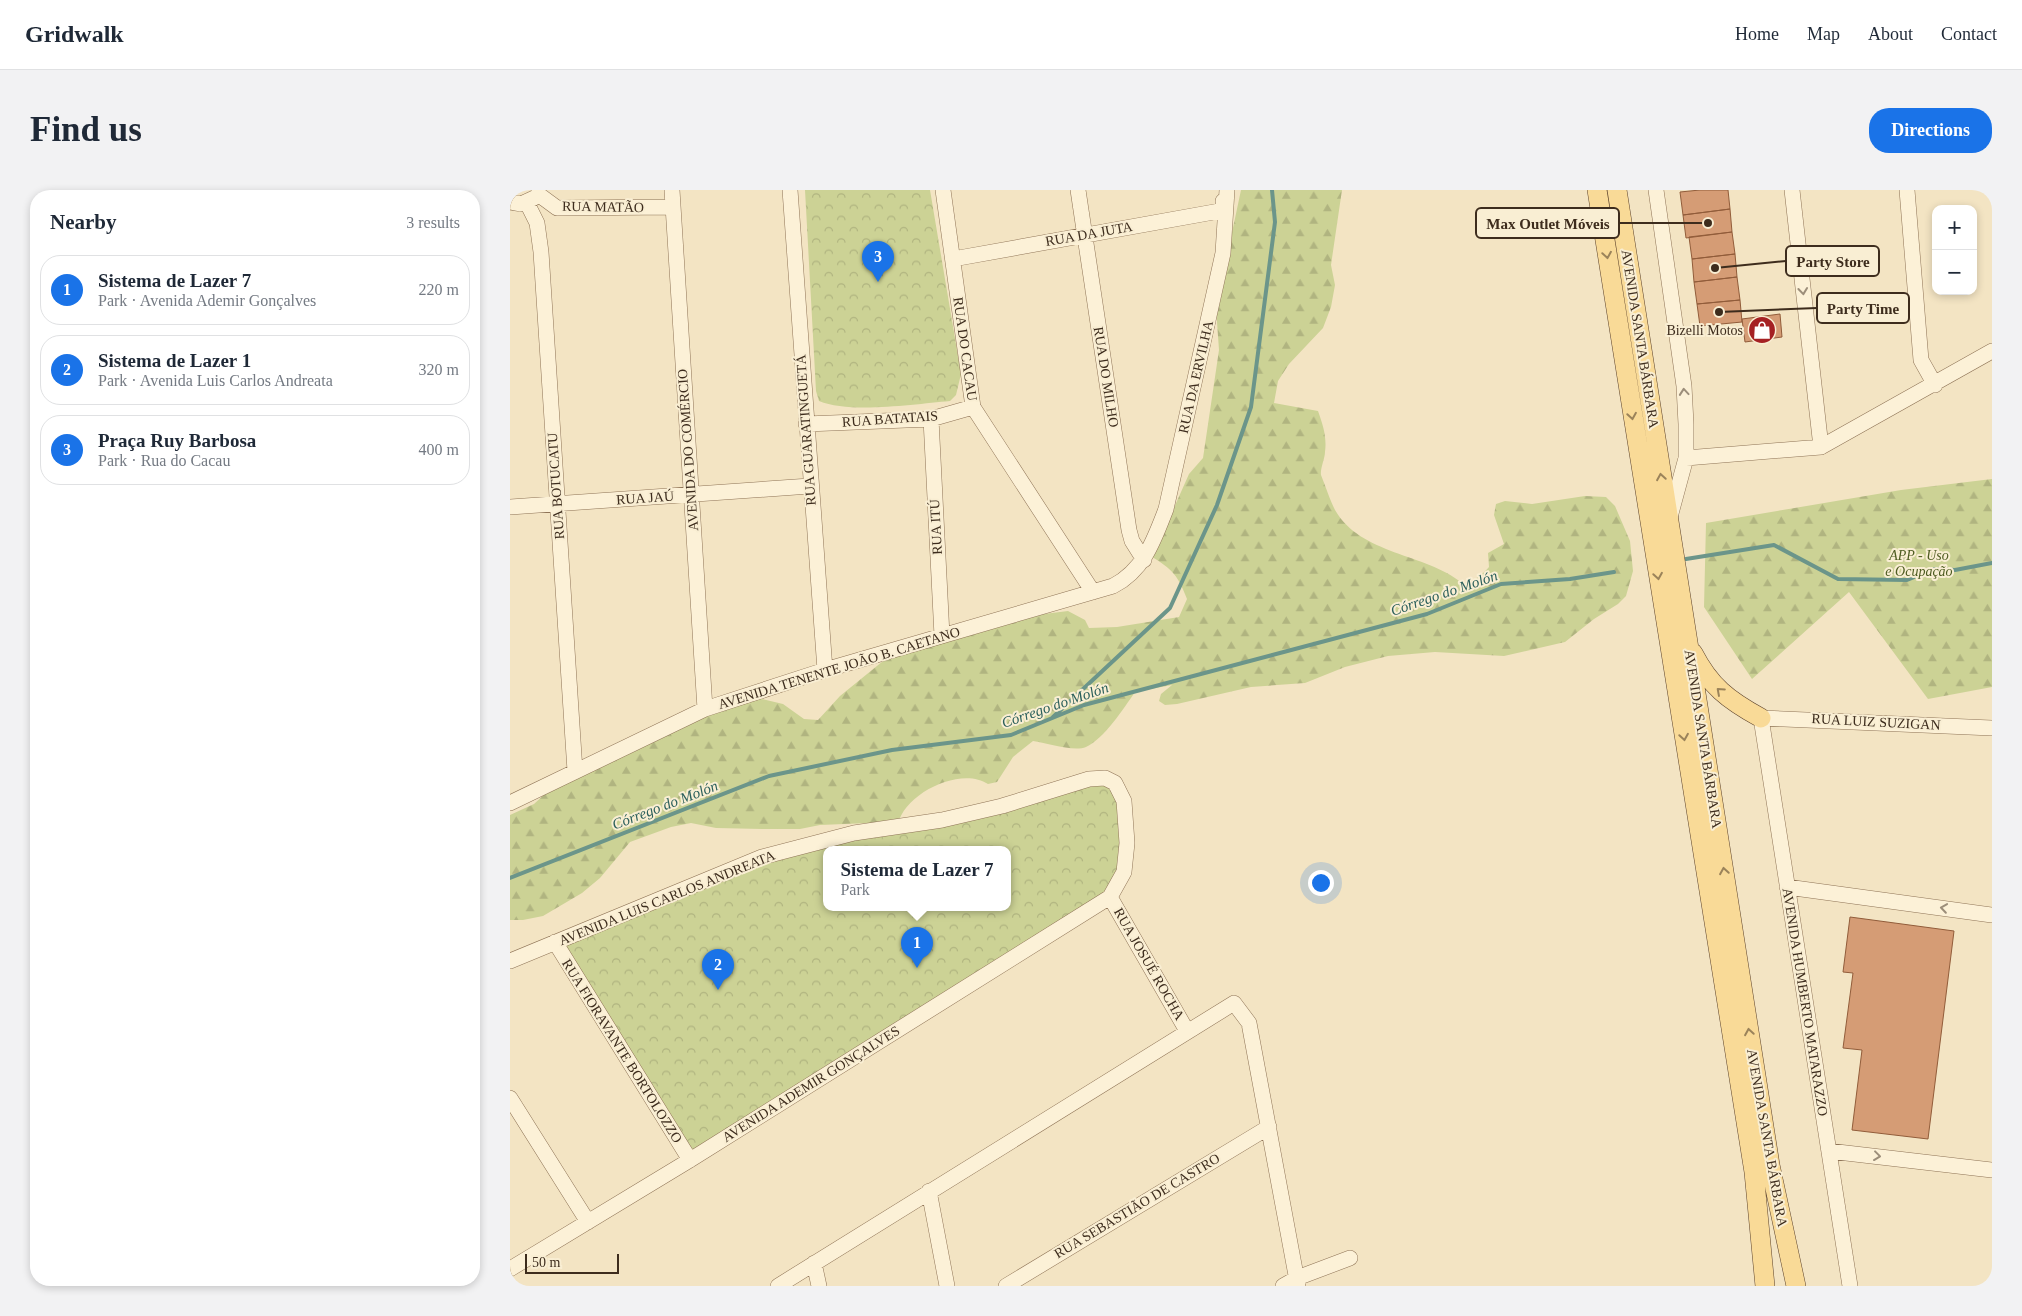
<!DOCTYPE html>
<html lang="en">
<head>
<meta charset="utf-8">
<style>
	:root { --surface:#fff; --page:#f2f2f3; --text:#1f2937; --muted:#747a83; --line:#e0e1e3; --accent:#1a73e8 }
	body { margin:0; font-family:"Times New Roman",serif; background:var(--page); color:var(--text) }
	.controls { position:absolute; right:15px; top:15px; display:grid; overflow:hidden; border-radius:10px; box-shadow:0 2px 8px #0003 }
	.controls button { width:45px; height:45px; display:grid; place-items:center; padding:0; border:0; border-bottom:1px solid var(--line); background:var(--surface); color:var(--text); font:25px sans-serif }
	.scale { position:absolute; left:15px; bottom:12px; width:94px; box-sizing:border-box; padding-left:5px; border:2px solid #3d2c1d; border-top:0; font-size:14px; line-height:18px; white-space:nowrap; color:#3d2c1d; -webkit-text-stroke:4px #f9eed3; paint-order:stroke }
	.you { position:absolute; left:810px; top:692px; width:18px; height:18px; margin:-12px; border:4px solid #fff; border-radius:50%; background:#1a73e8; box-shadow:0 0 0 8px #1a73e833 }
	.badge { display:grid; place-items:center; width:32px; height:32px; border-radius:50%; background:var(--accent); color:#fff; font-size:16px; font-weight:700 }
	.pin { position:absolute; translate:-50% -41px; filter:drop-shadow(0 1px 2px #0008) }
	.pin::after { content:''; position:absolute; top:26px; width:18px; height:15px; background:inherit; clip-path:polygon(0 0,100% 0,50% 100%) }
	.popup { position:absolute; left:313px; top:656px; width:188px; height:65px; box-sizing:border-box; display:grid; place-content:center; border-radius:10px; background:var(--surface); filter:drop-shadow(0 1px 4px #0005); font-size:16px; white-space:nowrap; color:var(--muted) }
	.popup b { font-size:19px; color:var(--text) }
	.popup::after { content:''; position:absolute; left:50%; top:100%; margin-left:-10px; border:10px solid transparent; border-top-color:var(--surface) }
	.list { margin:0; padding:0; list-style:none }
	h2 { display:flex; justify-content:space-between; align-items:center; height:65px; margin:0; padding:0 20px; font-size:21px }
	h2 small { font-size:16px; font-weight:400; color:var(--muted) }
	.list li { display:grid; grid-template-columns:32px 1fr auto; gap:15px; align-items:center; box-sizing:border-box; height:70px; margin:0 10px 10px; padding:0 10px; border:1px solid var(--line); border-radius:20px }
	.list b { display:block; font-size:19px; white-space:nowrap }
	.list p { margin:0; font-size:16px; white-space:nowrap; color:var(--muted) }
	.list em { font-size:16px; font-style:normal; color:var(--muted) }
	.map { position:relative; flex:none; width:1482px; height:1096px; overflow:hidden; border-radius:20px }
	header { display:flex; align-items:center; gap:30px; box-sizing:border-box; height:70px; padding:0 25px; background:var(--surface); border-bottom:1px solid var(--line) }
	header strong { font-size:24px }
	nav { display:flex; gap:28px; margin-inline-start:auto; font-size:18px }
	.intro { display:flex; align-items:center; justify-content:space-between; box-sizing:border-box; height:120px; padding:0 30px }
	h1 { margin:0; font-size:35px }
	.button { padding:12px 22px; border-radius:20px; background:var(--accent); color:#fff; font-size:18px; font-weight:700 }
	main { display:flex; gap:30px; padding:0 30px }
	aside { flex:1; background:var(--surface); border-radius:20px; box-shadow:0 2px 8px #0003 }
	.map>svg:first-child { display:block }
	.forest { fill:url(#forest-firs) }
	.park { fill:url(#park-crowns); fill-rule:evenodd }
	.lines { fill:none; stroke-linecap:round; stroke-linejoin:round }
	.stream { stroke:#6b958a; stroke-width:4 }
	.building { fill:#d59c75; stroke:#915c3a }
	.minor-casing { stroke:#8f7457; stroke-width:16 }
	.major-casing { stroke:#5c422c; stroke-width:20 }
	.minor { stroke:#fcf1d7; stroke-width:15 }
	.major { stroke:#f9da97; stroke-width:19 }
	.oneway { stroke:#9b835a }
	.oneway2 { stroke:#9c8e7a }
	.labels { text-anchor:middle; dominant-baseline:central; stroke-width:4; stroke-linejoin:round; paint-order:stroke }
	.street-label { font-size:14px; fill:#3d2c1d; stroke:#f9eed3 }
	.poi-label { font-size:14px; fill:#3d2c1d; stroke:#f9eed3; text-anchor:end }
	.park-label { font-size:14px; font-style:italic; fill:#4e5c21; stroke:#f9eed3 }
	.water-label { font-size:15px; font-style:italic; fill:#2b5f5b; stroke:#f9eed3 }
	.leader { fill:none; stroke:#3d2c1d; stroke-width:2 }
	.callout-dot { fill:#3d2c1d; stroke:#f9eed3; stroke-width:2 }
	.callout { fill:#f9eed3; stroke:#3d2c1d; stroke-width:2 }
	.callout-label { font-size:15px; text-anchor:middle; font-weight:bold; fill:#3d2c1d }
</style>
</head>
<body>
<header>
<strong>Gridwalk</strong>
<nav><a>Home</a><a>Map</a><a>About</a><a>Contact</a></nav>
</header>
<div class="intro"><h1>Find us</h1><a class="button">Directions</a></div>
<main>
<aside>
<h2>Nearby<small>3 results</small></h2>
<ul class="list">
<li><span class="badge">1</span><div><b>Sistema de Lazer 7</b><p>Park · Avenida Ademir Gonçalves</p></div><em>220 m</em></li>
<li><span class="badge">2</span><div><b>Sistema de Lazer 1</b><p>Park · Avenida Luis Carlos Andreata</p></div><em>320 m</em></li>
<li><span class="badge">3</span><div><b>Praça Ruy Barbosa</b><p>Park · Rua do Cacau</p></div><em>400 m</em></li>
</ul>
</aside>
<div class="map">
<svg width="1482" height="1096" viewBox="0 0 1482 1096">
	<defs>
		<pattern id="forest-firs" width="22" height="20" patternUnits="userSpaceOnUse" patternTransform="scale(1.25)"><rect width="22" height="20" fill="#ccd295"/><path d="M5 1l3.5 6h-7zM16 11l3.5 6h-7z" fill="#b0b480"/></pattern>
		<pattern id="park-crowns" width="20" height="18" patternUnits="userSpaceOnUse" patternTransform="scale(1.25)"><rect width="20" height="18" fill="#ccd295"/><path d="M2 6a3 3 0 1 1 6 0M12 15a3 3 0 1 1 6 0" fill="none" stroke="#b0b480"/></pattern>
	</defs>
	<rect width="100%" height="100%" fill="#f3e4c3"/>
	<path class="forest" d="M731,0H832L821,75L825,95L821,117L813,138L779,174L768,191L764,213L808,221C813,235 817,247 815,262C815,268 810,279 811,285C815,295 820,310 825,320C851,365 915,363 952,393C964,391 971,386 979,377L978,363L994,354L984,325L986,314L995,311L1022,314L1075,306L1096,307L1105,316L1120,351L1123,381L1116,406L1108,414L1084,429L1055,452L994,466L925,462L878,466L835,477L795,493L741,497L667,514L655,515L649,511L651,504L662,495L625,502C614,518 594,549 576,557C564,562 536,553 523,551L503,567L487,592L478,594C451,576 395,603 388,634L359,633L310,635L290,639H252L206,638L181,633L161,637L120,652L90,688L72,703L33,726L13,730H0V625L24,614L50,590L209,517L252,509L273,514L294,529L308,530L330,506L378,467L501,428L558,421L575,430L579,438L607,437L669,427L677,409C667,382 660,378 636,363L663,320L679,284L693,268L709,160L706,118Z
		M1482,289V497L1418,509L1339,402L1242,489L1194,417L1196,333L1391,300Z"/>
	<path class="park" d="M295,0H420L451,184L446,205L440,211C405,214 340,224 309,211L306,201Z
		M605,593L617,653L600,707L180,970L45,752L252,667L545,599ZM317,659H497V717H317Z"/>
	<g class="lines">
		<path class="stream" d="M1176,369L1264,355L1328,389L1397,390L1424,379L1445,380L1482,373
			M543,527L660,418L707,315L741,217L765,32L762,0
			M0,688L259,586L382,560L501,545L574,515L917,424L991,394L1060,389L1104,382"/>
	</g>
	<path class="building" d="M1190,0H1218L1220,19L1173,25L1170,2Z
		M1220,19L1222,42L1176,48L1173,25Z
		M1222,42L1225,64L1182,69L1179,47Z
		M1225,64L1227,87L1184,92L1182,69Z
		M1227,87L1230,110L1187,114L1184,92Z
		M1230,110L1232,132L1190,136L1187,114Z
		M1270,124L1272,147L1235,152L1232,129Z
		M1340,727L1444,741L1418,949L1342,940L1352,860L1333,858L1343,783L1333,782Z"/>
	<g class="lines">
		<g class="minor-casing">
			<path id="minor" d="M162,0L195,519
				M280,0L315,480
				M433,0L463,217L583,402
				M568,0L619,340L622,351L634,370
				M1146,0L1174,196L1176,234V268L1160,327
				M1282,0L1311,257
				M1397,0L1411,170L1425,195
				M28,4L47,18L163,17
				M0,12L11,14L24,8
				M17,13L27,33L31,62L65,581
				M443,69L715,20L713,11
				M421,229L432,446
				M296,234L421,229L463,217
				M1176,268L1311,257L1482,161
				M0,317L300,296
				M0,613L195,519L315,480L603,396C634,380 644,350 656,319L713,63L717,0
				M1277,697L1482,725
				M600,707L677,841
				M45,752L180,970
				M0,771L252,667L344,643L432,630L492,616L579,589L595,588L605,593L614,611L617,653L614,682L600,707L180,970L0,1079
				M0,908L78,1032
				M1319,961L1482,980
				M419,1001L437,1096
				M304,1073L309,1096
				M268,1096L724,813L739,833L788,1096
				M496,1096L759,937
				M773,1096L787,1088L840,1068
				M1340,1096L1251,528L1482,538"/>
		</g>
		<g class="major-casing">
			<path id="major" d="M1087,0L1244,982L1255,1096
				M1107,0L1260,975L1286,1096
				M1183,463C1200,496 1218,510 1251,528"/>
		</g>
		<use href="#minor" class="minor"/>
		<use href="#major" class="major"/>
	</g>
	<defs><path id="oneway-chevron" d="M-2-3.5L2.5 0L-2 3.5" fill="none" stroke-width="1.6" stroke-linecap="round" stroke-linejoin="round" transform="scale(1.25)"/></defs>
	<g class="oneway">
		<use href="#oneway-chevron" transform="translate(1097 65) rotate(81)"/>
		<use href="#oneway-chevron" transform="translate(1122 226) rotate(81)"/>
		<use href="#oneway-chevron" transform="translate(1151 287) rotate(-99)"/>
		<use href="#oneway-chevron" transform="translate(1148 386) rotate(81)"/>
		<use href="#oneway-chevron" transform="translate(1210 501) rotate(-138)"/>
		<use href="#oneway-chevron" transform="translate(1174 547) rotate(81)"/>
		<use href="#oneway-chevron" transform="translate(1214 681) rotate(-99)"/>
		<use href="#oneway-chevron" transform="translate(1239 842) rotate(-99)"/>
	</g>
	<g class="oneway2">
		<use href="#oneway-chevron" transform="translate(1293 101) rotate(84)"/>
		<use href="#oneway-chevron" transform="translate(1174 202) rotate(-95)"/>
		<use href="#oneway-chevron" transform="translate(1434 718) rotate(-172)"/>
		<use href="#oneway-chevron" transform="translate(1367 966) rotate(7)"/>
	</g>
	<defs>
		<g id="shop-disc" transform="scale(1.4375)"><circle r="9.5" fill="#a52123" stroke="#f9eed3"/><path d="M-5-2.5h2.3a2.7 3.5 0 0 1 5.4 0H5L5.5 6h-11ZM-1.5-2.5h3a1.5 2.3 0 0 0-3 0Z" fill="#fff"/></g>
	</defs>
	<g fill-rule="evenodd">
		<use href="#shop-disc" x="1252" y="140"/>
	</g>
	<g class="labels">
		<g class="street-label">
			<text transform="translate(93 17) rotate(1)">RUA MATÃO</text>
			<text transform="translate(579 44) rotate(-10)">RUA DA JUTA</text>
			<text transform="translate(1130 149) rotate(81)">AVENIDA SANTA BÁRBARA</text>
			<text transform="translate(455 159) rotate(82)">RUA DO CACAU</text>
			<text transform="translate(596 187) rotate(81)">RUA DO MILHO</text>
			<text transform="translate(686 187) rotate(-77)">RUA DA ERVILHA</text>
			<text transform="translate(380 229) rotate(-4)">RUA BATATAIS</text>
			<text transform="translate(296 240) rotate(-94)">RUA GUARATINGUETÁ</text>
			<text transform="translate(178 260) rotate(-94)">AVENIDA DO COMÉRCIO</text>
			<text transform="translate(46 296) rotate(-94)">RUA BOTUCATU</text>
			<text transform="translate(135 308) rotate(-4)">RUA JAÚ</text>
			<text transform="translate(426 337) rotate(-93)">RUA ITÚ</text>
			<text transform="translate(329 478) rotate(-17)">AVENIDA TENENTE JOÃO B. CAETANO</text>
			<text transform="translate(1366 532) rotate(3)">RUA LUIZ SUZIGAN</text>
			<text transform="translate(1193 549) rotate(81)">AVENIDA SANTA BÁRBARA</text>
			<text transform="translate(157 708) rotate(-22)">AVENIDA LUIS CARLOS ANDREATA</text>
			<text transform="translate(639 774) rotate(60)">RUA JOSUÉ ROCHA</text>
			<text transform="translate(1295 812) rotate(81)">AVENIDA HUMBERTO MATARAZZO</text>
			<text transform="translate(112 861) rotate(58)">RUA FIORAVANTE BORTOLOZZO</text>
			<text transform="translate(301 894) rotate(-32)">AVENIDA ADEMIR GONÇALVES</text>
			<text transform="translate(1257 948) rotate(80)">AVENIDA SANTA BÁRBARA</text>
			<text transform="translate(627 1016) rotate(-31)">RUA SEBASTIÃO DE CASTRO</text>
		</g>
		<g class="poi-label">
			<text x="1233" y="140">Bizelli Motos</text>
		</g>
		<g class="park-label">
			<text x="1409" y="365">APP - Uso<tspan x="1409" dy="16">e Ocupação</tspan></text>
		</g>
		<g class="water-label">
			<text transform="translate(934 403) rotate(-19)">Córrego do Molón</text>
			<text transform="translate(545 515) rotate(-19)">Córrego do Molón</text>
			<text transform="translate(155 615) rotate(-21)">Córrego do Molón</text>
		</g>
	</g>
	<path class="leader" d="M1198 33L1109 33M1205 78L1276 71M1209 122L1307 118"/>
	<g class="callout-dot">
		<circle cx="1198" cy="33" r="5"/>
		<circle cx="1205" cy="78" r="5"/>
		<circle cx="1209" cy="122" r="5"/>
	</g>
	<g class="callout">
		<rect x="966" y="18" width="143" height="30" rx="5"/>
		<rect x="1276" y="56" width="93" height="30" rx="5"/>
		<rect x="1307" y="103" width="92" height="30" rx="5"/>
	</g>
	<g class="callout-label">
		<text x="1038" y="39">Max Outlet Móveis</text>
		<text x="1323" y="77">Party Store</text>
		<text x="1353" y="124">Party Time</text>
	</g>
</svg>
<div class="controls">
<button>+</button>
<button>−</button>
</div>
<div class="scale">50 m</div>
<div class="you"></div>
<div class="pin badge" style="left:407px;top:778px">1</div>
<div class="popup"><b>Sistema de Lazer 7</b>Park</div>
<div class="pin badge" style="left:208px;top:800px">2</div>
<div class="pin badge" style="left:368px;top:92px">3</div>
</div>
</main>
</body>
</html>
